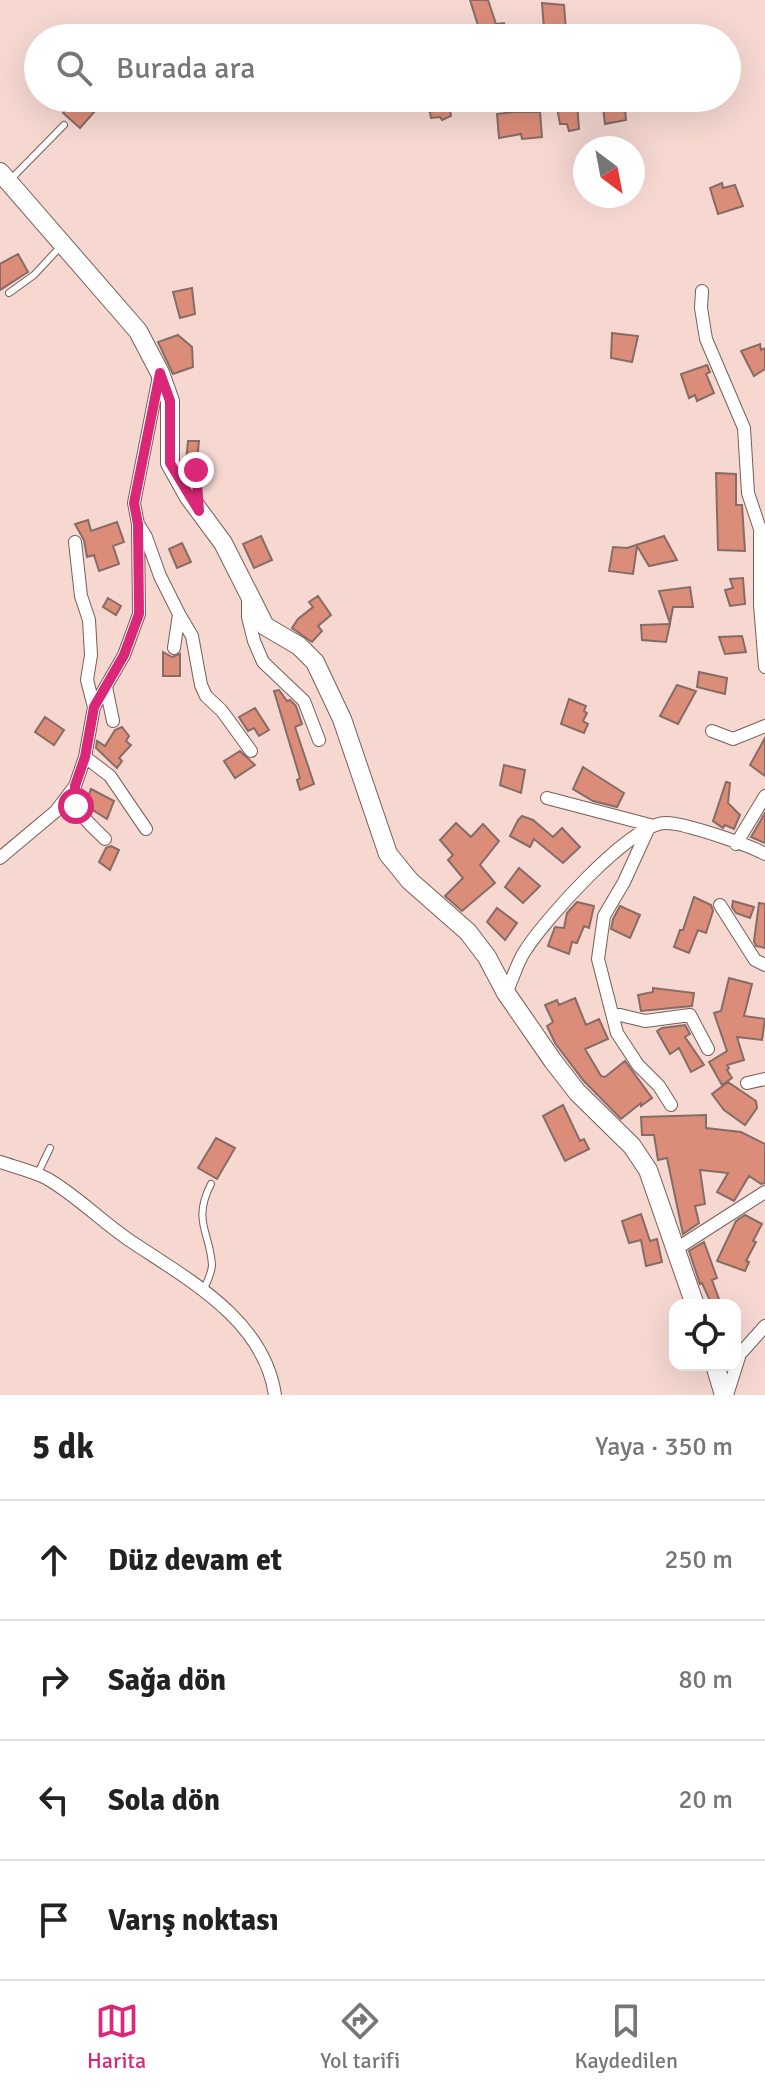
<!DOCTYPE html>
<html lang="tr">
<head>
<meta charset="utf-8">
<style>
	:root { --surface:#fff; --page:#f6f6f6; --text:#222; --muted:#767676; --line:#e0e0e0; --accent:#db2777 }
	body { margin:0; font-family:Signika,sans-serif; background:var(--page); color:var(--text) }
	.controls { position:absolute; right:24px; bottom:24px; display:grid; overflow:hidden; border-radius:16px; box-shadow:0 8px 32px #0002 }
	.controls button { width:72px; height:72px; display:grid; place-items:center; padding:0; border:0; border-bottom:2px solid var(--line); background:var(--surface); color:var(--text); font:40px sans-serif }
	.compass { position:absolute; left:573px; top:136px; width:72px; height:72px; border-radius:50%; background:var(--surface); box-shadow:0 8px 32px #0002; rotate:148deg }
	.stop { position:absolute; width:24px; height:24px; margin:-18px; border:6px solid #db2777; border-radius:50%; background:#fff }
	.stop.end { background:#db2777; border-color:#fff; box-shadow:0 2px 8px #0008 }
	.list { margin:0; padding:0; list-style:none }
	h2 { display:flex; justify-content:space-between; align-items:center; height:104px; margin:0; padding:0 32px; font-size:34px }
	h2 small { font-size:26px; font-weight:400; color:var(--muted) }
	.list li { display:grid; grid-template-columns:52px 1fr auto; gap:24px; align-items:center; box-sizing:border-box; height:120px; padding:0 32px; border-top:2px solid var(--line) }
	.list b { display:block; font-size:30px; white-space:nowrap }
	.list em { font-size:26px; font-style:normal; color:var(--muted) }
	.icon { flex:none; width:44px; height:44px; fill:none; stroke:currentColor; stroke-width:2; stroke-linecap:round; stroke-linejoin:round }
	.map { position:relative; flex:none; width:765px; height:1395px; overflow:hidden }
	.search { position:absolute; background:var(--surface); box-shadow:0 8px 32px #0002; left:24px; right:24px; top:24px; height:88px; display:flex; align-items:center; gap:20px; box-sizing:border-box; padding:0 28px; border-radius:44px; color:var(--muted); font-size:30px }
	.sheet { height:584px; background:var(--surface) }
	nav { display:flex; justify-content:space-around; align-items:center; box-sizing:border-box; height:112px; border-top:2px solid var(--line); background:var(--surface); font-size:22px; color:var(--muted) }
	nav a { display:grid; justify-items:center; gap:4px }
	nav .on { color:var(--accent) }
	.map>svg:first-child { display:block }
	.building { fill:#db8d79; stroke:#866c66; stroke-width:2 }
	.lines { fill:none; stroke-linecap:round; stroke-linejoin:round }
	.service-casing { stroke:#775e58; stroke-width:8 }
	.minor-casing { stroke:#775e58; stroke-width:14 }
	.secondary-casing { stroke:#775e58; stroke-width:20 }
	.service { stroke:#fff; stroke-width:6 }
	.minor { stroke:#fff; stroke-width:12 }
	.secondary { stroke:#fff; stroke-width:18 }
	.route { stroke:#db2777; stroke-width:10 }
</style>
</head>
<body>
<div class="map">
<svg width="765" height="1395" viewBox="0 0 765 1395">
	<rect width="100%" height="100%" fill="#f6d8d1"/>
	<path class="building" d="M470,0H488L496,24L504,23L507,38H482Z
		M542,3L564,5L566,30L544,29Z
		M76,98H81L95,111L80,128L63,113Z
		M427,98H448L451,116L442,120L440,117L431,118Z
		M602,98H624L626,120L605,124Z
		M577,103L579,129L569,131L567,124H560L557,107Z
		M513,112H540L542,137L522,139L521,134L499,138L497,114Z
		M722,183L723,188L735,185L743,206L718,214L710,188Z
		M18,254L28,272L0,290V264Z
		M192,288L195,314L180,318L173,292Z
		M612,333L638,336L632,362L611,358Z
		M178,335L192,347L193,367L173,374L158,342Z
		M760,344L761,350L765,348V369L754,376L741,351Z
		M707,365L710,372L706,374L714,393L697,401L695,395L689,398L681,374Z
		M188,441H199L197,461L192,459L186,462Z
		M716,473L736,474V505H742L745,551L718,550Z
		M88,520L91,531L117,522L124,542L113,546L119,564L99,571L94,555L87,557L84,540L75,524Z
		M261,536L272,560L254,568L243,544Z
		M664,536L677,560L649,566L637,546L633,574L609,571L613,547L627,548Z
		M182,543L191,562L177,568L169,549Z
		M743,578L745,604L730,606L725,590L733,588L730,579Z
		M690,587L693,607H673L670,623L659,591Z
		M318,596L331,615L318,626L322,631L312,642L292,628L298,619L313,607L309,602Z
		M108,598L121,606L116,615L103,607Z
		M670,624L666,642L642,640L641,625Z
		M742,636L746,652L725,654L719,637Z
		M163,652L172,657L180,654V676H163Z
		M699,672L727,678L725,694L697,687Z
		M677,685L696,691L678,724L660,716Z
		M279,690L287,701L290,700L296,706L302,724L295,727L314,784L300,790L297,780L300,778L274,691Z
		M569,699L586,706L584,711L587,713L583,721L588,724L584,733L561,724Z
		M255,708L269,730L259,736L254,728L248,731L239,717Z
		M45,717L64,730L54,745L35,732Z
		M122,727L129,736L126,741L131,745L119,758L122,761L117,768L96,748L97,741L105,746L115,730Z
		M765,738V776L750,765Z
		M240,751L255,765L235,778L224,761Z
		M504,765L525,770L521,793L500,785Z
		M583,767L624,793L617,807L593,801L573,789Z
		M726,782L730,783L728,803L740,815L734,829L725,825L723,828L713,821Z
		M91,789L114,801L107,819L88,807L86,802Z
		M765,813V843L751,837Z
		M522,816L533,820L553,837L562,828L580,847L563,863L534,839L530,847L510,836L518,820Z
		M456,823L471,837L483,824L499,841L480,865L495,883L462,911L445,896L463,878L448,860L453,855L440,840Z
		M111,846L119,850L110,870L99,862L106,848Z
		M519,868L540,886L523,903L505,887Z
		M694,897L711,905L713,911L706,933L698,930L689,953L674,947L680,930H683Z
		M733,901L754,907L750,918L736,913L732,907Z
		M577,902L594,906L589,928L584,926L577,943L572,942L569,954L548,946L555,927L564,928L567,913Z
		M759,903L765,904V948L756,946L754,941Z
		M620,906L640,915L630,938L611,929L613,919Z
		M497,908L517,923L505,940L487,922Z
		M729,978L752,984L744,1016L765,1019L762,1040L737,1037L744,1060L727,1065L729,1068L727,1070L732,1078L722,1085L709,1062L727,1051L714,1013L721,1011Z
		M653,988L694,993L692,1006L641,1011L638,995L653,992Z
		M575,998L586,1025L599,1019L608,1039L585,1049L601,1076L605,1077L625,1061L652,1098L641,1106V1103L621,1119L583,1080L555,1043L547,1026L553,1022L545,1005L557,1000L559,1005Z
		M685,1025L690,1034L685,1037L704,1065L691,1072L679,1048L670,1054L657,1031L662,1028Z
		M728,1082L756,1101L757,1108L745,1125L724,1110L712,1094Z
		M563,1105L580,1141L584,1139L589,1149L565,1161L543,1116Z
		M706,1115V1128L741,1132L765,1144V1183L761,1184L749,1176L734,1201L717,1192L728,1173L700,1170L705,1204L695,1206L699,1223L683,1234L667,1158L658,1160L654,1135H642L641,1117Z
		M216,1138L235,1148L217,1179L198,1168Z
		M641,1214L650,1241L657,1239L662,1262L646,1266L641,1240L629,1243L622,1221Z
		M745,1215L762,1224L753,1241L756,1242L746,1261L749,1262L745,1271L717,1261L736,1221Z
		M704,1242L717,1278L712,1280L720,1302L712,1305L702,1283L700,1284L689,1251Z"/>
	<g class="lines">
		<g class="service-casing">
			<path id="service" d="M11,179L64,125
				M9,293L34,275L61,246
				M193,465L196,470L199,500
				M37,1175L50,1148
				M204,1289C207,1282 212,1272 212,1265C210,1232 192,1221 211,1184"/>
		</g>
		<g class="minor-casing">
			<path id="minor" d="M702,291L701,308L706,339L744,428L748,493L760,529V605L765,667
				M138,524L146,537L160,576L179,614L174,648
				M75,542L81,596L89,620L91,655L87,680L94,707
				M248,596V617L254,641L263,662L304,701L319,740
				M179,614L192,636L201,685L206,696L222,711L251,751
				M106,687L113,721
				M712,731L733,739L765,726
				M85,757L110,776L146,829
				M75,786C77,816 84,818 105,839
				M547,798L650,825L624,882L604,916L598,959L617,1033L638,1065L659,1086L671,1105
				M736,844L765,796
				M0,858L56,811L75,786L85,757L94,707L124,655L139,614L138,524L134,503L159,376
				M720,905L755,960L765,965
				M506,993C512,981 516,966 523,954C542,922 630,824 665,823C682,822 749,845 765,854
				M612,1013L645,1021L690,1015L708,1049
				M747,1083L765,1079
				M0,1162C15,1167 32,1171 46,1178C75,1194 102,1222 129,1240C187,1279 264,1319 275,1395
				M676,1249L765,1192
				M727,1395L740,1354L765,1326"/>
		</g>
		<g class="secondary-casing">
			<path id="secondary" d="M0,172L138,331L160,373L170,401V463L189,497L223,543L265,626L299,646L315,662L342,719L388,854L410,881L468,932L487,957L506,993L553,1061L577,1092L632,1146L648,1170L695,1305
				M715,1365L724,1395"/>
		</g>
		<use href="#service" class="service"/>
		<use href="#minor" class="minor"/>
		<use href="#secondary" class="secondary"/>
	</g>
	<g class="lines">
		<path class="route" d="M76,806L75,786L85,757L94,707L124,655L139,614L138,524L134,503L160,373L170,401V463L199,511L196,470"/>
	</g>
</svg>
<div class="controls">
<button><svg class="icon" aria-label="locate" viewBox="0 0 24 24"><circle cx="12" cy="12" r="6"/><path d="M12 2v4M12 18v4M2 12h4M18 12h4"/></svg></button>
</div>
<svg class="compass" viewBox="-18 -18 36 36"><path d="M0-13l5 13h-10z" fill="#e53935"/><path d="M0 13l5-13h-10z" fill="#767676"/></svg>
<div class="stop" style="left:76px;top:806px"></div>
<div class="stop end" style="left:196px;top:470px"></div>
<div class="search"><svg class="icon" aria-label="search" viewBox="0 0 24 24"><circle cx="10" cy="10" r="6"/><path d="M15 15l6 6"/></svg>Burada ara</div>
</div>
<section class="sheet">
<h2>5 dk<small>Yaya · 350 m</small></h2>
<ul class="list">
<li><svg class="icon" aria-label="ahead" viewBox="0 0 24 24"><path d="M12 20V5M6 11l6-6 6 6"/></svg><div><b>Düz devam et</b></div><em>250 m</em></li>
<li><svg class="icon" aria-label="right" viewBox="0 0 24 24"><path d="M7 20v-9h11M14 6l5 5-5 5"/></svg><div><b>Sağa dön</b></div><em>80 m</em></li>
<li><svg class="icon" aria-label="left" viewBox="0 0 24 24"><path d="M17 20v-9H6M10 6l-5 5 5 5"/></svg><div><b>Sola dön</b></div><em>20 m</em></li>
<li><svg class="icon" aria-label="arrive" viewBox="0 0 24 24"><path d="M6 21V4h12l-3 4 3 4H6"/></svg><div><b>Varış noktası</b></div></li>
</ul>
</section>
<nav>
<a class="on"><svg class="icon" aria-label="map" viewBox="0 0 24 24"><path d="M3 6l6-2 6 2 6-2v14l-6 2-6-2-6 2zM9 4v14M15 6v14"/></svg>Harita</a>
<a><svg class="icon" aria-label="directions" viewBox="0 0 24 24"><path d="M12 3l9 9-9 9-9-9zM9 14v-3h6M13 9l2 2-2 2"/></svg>Yol tarifi</a>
<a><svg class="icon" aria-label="saved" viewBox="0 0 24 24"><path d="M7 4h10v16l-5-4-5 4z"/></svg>Kaydedilen</a>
</nav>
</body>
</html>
